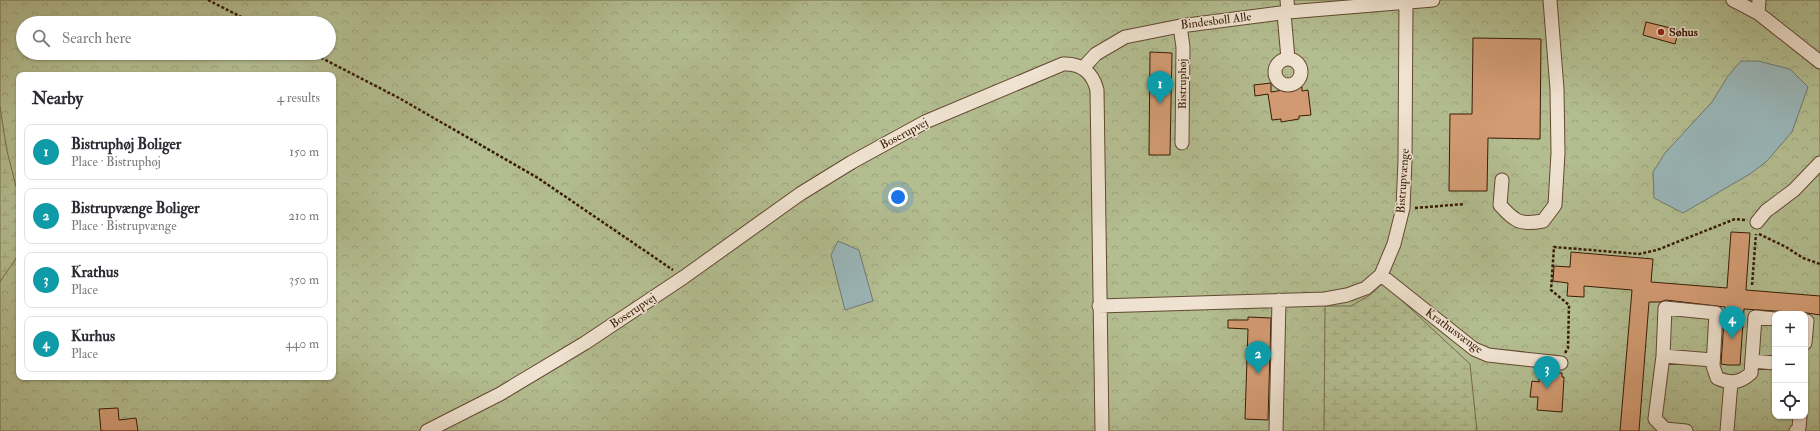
<!DOCTYPE html>
<html lang="en">
<head>
<meta charset="utf-8">
<style>
	:root { --surface:#fff; --page:#f7f7f7; --text:#2b2b33; --muted:#7c7c81; --line:#e1e1e2; --accent:#8f2418 }
	body { margin:0; font-family:"IM FELL Double Pica",serif; background:var(--page); color:var(--text) }
	.controls { position:absolute; right:12px; bottom:12px; display:grid; overflow:hidden; border-radius:8px; box-shadow:0 1px 3px #0004 }
	.controls button { width:36px; height:36px; display:grid; place-items:center; padding:0; border:0; border-bottom:1px solid var(--line); background:var(--surface); color:var(--text); font:20px sans-serif }
	.you { position:absolute; left:898px; top:197px; width:14px; height:14px; margin:-10px; border:3px solid #fff; border-radius:50%; background:#1a73e8; box-shadow:0 0 0 6px #1a73e833 }
	.badge { display:grid; place-items:center; width:26px; height:26px; border-radius:50%; background:var(--accent); color:#fff; font-size:13px; font-weight:700 }
	.pin { position:absolute; translate:-50% -33px; filter:drop-shadow(0 1px 2px #0008) }
	.pin::after { content:''; position:absolute; top:21px; width:14px; height:12px; background:inherit; clip-path:polygon(0 0,100% 0,50% 100%) }
	.list { margin:0; padding:0; list-style:none }
	h2 { display:flex; justify-content:space-between; align-items:center; height:52px; margin:0; padding:0 16px; font-size:17px }
	h2 small { font-size:13px; font-weight:400; color:var(--muted) }
	.list li { display:grid; grid-template-columns:26px 1fr auto; gap:12px; align-items:center; box-sizing:border-box; height:56px; margin:0 8px 8px; padding:0 8px; border:1px solid var(--line); border-radius:8px }
	.list b { display:block; font-size:15px; white-space:nowrap }
	.list p { margin:0; font-size:13px; white-space:nowrap; color:var(--muted) }
	.list em { font-size:13px; font-style:normal; color:var(--muted) }
	.icon { flex:none; width:22px; height:22px; fill:none; stroke:currentColor; stroke-width:2; stroke-linecap:round; stroke-linejoin:round }
	.map { position:relative; flex:none; width:1820px; height:431px; overflow:hidden }
	.search { position:absolute; background:var(--surface); box-shadow:0 1px 3px #0004; left:16px; top:16px; width:320px; height:44px; display:flex; align-items:center; gap:10px; box-sizing:border-box; padding:0 14px; border-radius:22px; color:var(--muted); font-size:15px }
	.panel { position:absolute; background:var(--surface); box-shadow:0 1px 3px #0004; left:16px; top:72px; width:320px; height:308px; border-radius:8px }
	.map>svg:first-child { display:block }
	.forest { fill:url(#forest-crowns); stroke:#766c4a; fill-rule:evenodd }
	.wetland { fill:url(#wetland-marsh); stroke:#766c4a }
	.water { fill:#99b6b8; stroke:#727870 }
	.building { fill:#d39b73; stroke:#381b05 }
	.lines { fill:none; stroke-linecap:round; stroke-linejoin:round }
	.minor-casing { stroke:#644932; stroke-width:15 }
	.path { stroke:#381b05; stroke-width:2.5; stroke-dasharray:3 2; stroke-linecap:butt }
	.minor { stroke:#efe2d0; stroke-width:13 }
	.poi-dot { fill:#8f2418; stroke:#efe2d0; stroke-width:1.5 }
	.labels { text-anchor:middle; dominant-baseline:central; stroke-width:3; stroke-linejoin:round; paint-order:stroke }
	.street-label { font-size:12px; fill:#381b05; stroke:#efe2d0 }
	.poi-label { font-size:12px; font-weight:bold; fill:#381b05; stroke:#efe2d0; text-anchor:start }
</style>
</head>
<body>
<div class="map">
<svg width="1820" height="431" viewBox="0 0 1820 431">
	<defs>
		<pattern id="forest-crowns" width="20" height="18" patternUnits="userSpaceOnUse"><rect width="20" height="18" fill="#b3bd90"/><path d="M2 6a3 3 0 1 1 6 0M12 15a3 3 0 1 1 6 0" fill="none" stroke="#9ba27b"/></pattern>
		<pattern id="wetland-marsh" width="20" height="14" patternUnits="userSpaceOnUse"><rect width="20" height="14" fill="#b3bd90"/><path d="M1 5h8M5 5V1M11 12h8M15 12V8" fill="none" stroke="#9ba27b"/></pattern>
	</defs>
	<rect width="100%" height="100%" fill="#e6d3b7"/>
	<filter id="stains"><feTurbulence type="fractalNoise" baseFrequency=".005" numOctaves="4"/><feColorMatrix values="0 0 0 0 .2 0 0 0 0 .09 0 0 0 0 .02 0 0 0 .5 -.17"/></filter>
	<radialGradient id="worn" r=".72"><stop offset=".6" stop-color="#630" stop-opacity="0"/><stop offset="1" stop-color="#630" stop-opacity=".3"/></radialGradient>
	<path class="forest" d="M0,0H1820V431H0ZM23,23H329V53H23ZM19,75H333V377H19ZM1775,314H1805V416H1775Z"/>
	<path class="wetland" d="M0,107L7,151L19,198V251C16,262 6,271 0,282Z
		M1383,283L1470,364L1477,431H1324L1325,306H1351L1370,295Z"/>
	<path class="water" d="M1741,61H1758L1790,69L1808,87L1792,132L1766,162L1750,174L1683,213L1654,198L1653,172L1665,153L1712,102L1728,76Z
		M838,241L859,250L873,301L845,310L831,255Z"/>
	<path class="building" d="M1646,22L1679,30L1675,44L1643,35Z
		M1473,38L1541,39L1540,139L1488,138L1487,191H1449L1450,114H1472Z
		M1150,52L1172,53L1170,155H1149Z
		M1271,83V92L1302,87V91L1308,90L1311,115L1299,116V119L1281,122V119L1272,120L1268,94L1255,96L1254,85Z
		M1731,232L1750,233L1746,290L1820,296V315L1807,313L1744,309L1740,365H1728L1721,364L1725,307L1666,300L1660,302H1649L1639,431H1620L1632,290L1584,286V297L1567,296L1568,283L1553,281L1554,266L1570,267L1571,252L1653,259L1651,282L1727,288Z
		M1248,317L1271,318L1268,420L1245,419L1248,329L1228,328V320H1248Z
		M1542,371L1562,373V377H1564L1562,412L1537,410L1538,397H1530L1532,381L1539,382V375H1542Z
		M118,408L119,420L136,418L138,431H101L99,409Z"/>
	<g class="lines">
		<g class="minor-casing">
			<path id="minor" d="M1287,0L1288,12
				M1733,0L1758,13L1820,62
				M1284,13L1288,59
				M1758,13L1759,0
				M1180,26L1183,47L1182,143
				M1275 72a13 13 0 1 1 26 0a13 13 0 1 1-26 0Z
				M1083,68L1096,54L1125,37L1180,26L1288,12L1433,0
				M1502,180L1500,205C1515,222 1520,225 1543,221L1555,205L1558,153L1557,89L1550,0
				M1757,222L1766,211L1794,190L1820,163
				M1381,275L1474,349L1488,355L1561,363
				M1099,306L1325,299L1347,295L1366,288L1381,275L1394,244L1403,208L1405,160L1406,0
				M1805,321H1807L1805,343
				M1663,356L1713,360
				M1752,361L1775,363
				M427,431L500,394L585,343L684,277L800,194L852,162L925,122L1063,64C1081,63 1093,73 1097,90L1102,431
				M1276,431L1279,300
				M1686,431L1665,429L1655,419L1663,356L1665,308L1716,313L1713,366L1717,378C1731,384 1740,383 1751,373L1755,317L1775,319
				M1727,431L1731,382
				M1796,431L1799,428L1800,416"/>
		</g>
		<path class="path" d="M208,0L253,23
			M312,53L399,98L538,178L673,270
			M1415,208L1465,204
			M1759,234L1786,247L1803,258L1820,264
			M1752,285L1756,234
			M1565,353L1568,348L1569,305L1551,290L1554,247L1639,254L1657,250L1735,219L1745,220"/>
		<use href="#minor" class="minor"/>
	</g>
	<circle class="poi-dot" cx="1661" cy="32" r="4"/>
	<g class="labels">
		<g class="street-label">
			<text transform="translate(1216 21) rotate(-7)">Bindesbøll Alle</text>
			<text transform="translate(1182 84) rotate(-90)">Bistruphøj</text>
			<text transform="translate(904 134) rotate(-28)">Boserupvej</text>
			<text transform="translate(1403 181) rotate(-86)">Bistrupvænge</text>
			<text transform="translate(633 311) rotate(-34)">Boserupvej</text>
			<text transform="translate(1454 331) rotate(36)">Krathusvænge</text>
		</g>
		<g class="poi-label">
			<text x="1669" y="32">Søhus</text>
		</g>
	</g>
	<rect width="100%" height="100%" filter="url(#stains)"/>
	<rect width="100%" height="100%" fill="url(#worn)"/>
</svg>
<div class="controls">
<button>+</button>
<button>−</button>
<button><svg class="icon" aria-label="locate" viewBox="0 0 24 24"><circle cx="12" cy="12" r="6"/><path d="M12 2v4M12 18v4M2 12h4M18 12h4"/></svg></button>
</div>
<div class="you"></div>
<div class="pin badge" style="left:1160px;top:104px;background:#0f9aa8">1</div>
<div class="pin badge" style="left:1258px;top:374px;background:#0f9aa8">2</div>
<div class="pin badge" style="left:1547px;top:389px;background:#0f9aa8">3</div>
<div class="pin badge" style="left:1732px;top:339px;background:#0f9aa8">4</div>
<div class="search"><svg class="icon" aria-label="search" viewBox="0 0 24 24"><circle cx="10" cy="10" r="6"/><path d="M15 15l6 6"/></svg>Search here</div>
<section class="panel">
<h2>Nearby<small>4 results</small></h2>
<ul class="list">
<li><span class="badge" style="background:#0f9aa8">1</span><div><b>Bistruphøj Boliger</b><p>Place · Bistruphøj</p></div><em>150 m</em></li>
<li><span class="badge" style="background:#0f9aa8">2</span><div><b>Bistrupvænge Boliger</b><p>Place · Bistrupvænge</p></div><em>210 m</em></li>
<li><span class="badge" style="background:#0f9aa8">3</span><div><b>Krathus</b><p>Place</p></div><em>350 m</em></li>
<li><span class="badge" style="background:#0f9aa8">4</span><div><b>Kurhus</b><p>Place</p></div><em>440 m</em></li>
</ul>
</section>
</div>
</body>
</html>
